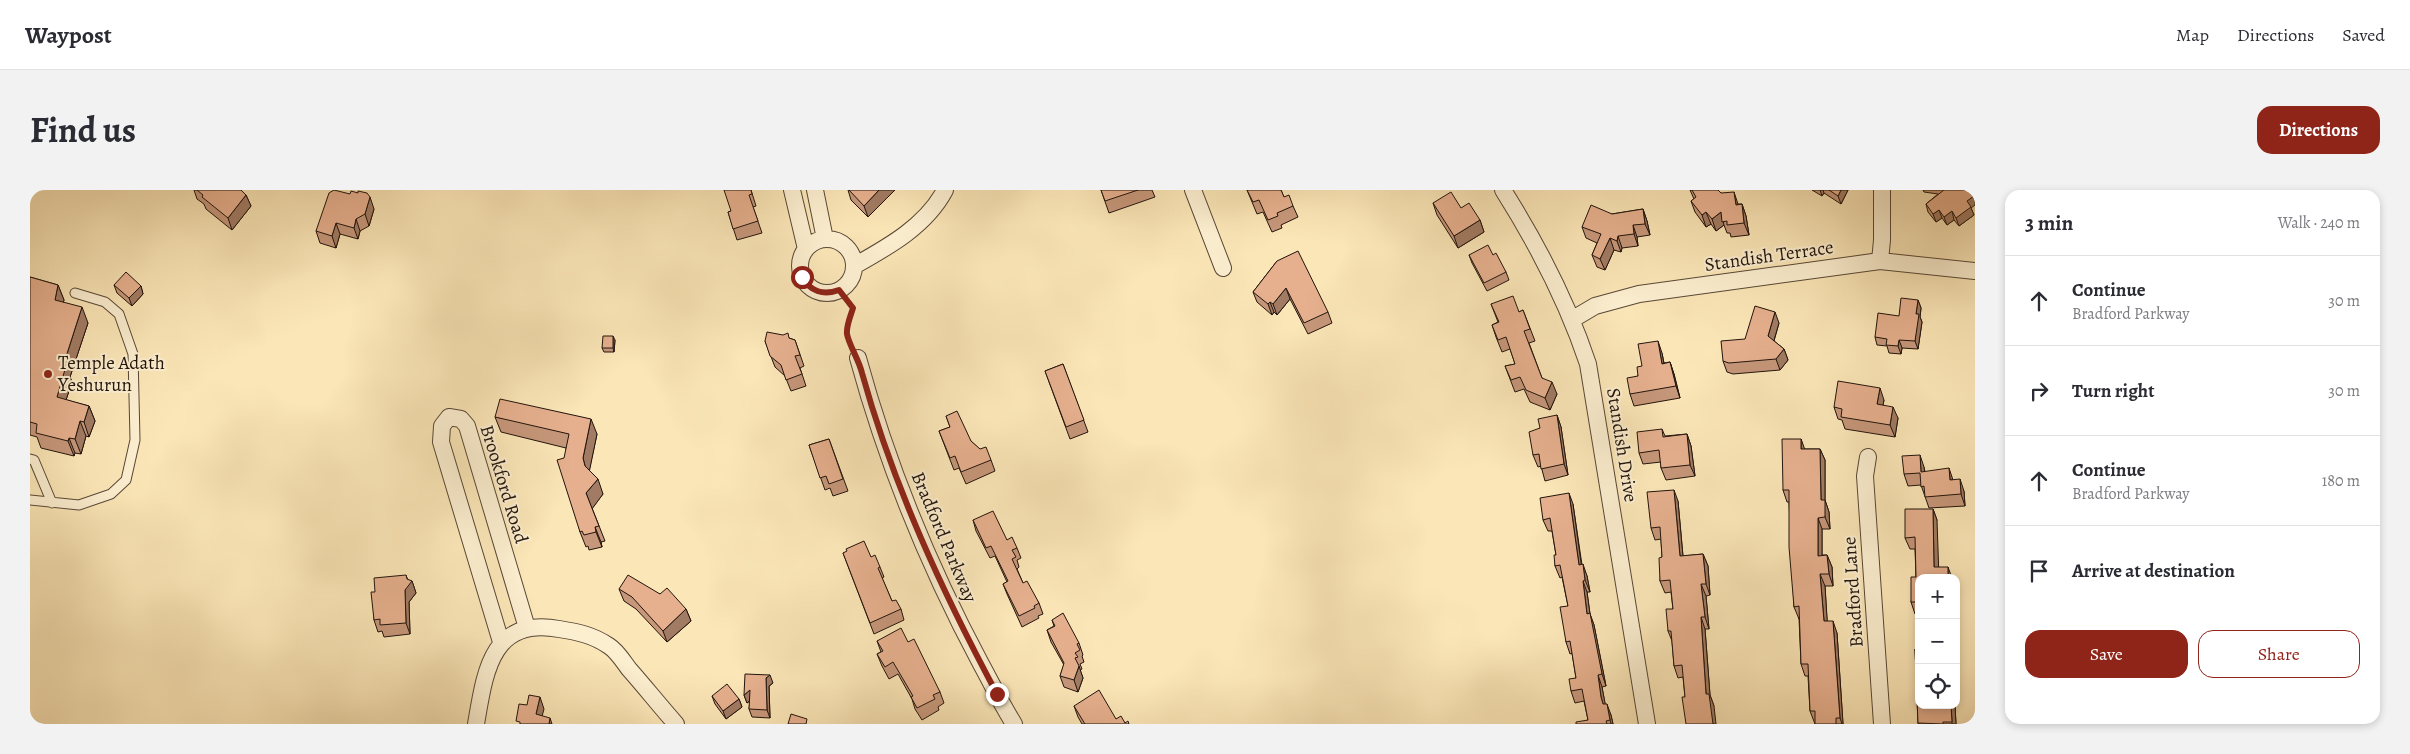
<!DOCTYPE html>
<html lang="en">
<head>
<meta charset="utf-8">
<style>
	:root { --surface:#fff; --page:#f2f2f3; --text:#2b2b33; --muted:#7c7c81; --line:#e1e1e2; --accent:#8f2418 }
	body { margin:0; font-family:Alegreya,serif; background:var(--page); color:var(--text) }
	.controls { position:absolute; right:15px; bottom:15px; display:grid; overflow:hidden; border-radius:10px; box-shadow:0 2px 8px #0003 }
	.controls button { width:45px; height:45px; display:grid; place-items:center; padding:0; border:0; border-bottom:1px solid var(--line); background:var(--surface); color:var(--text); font:25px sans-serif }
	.stop { position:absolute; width:15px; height:15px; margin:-11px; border:4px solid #8f2418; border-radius:50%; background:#fff }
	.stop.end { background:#8f2418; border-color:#fff; box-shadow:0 1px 5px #0008 }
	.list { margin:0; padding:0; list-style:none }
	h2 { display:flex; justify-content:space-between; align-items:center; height:65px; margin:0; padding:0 20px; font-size:21px }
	h2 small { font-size:16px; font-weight:400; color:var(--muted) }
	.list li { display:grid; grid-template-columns:32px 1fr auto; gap:15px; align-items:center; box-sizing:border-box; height:90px; padding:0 20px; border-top:1px solid var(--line) }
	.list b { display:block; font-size:19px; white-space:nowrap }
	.list p { margin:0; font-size:16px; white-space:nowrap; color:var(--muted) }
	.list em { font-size:16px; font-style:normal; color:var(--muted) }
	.actions { display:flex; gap:10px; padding:15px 20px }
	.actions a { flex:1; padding:11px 0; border:1px solid var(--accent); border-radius:15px; text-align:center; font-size:18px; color:var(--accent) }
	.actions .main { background:var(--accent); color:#fff }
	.icon { flex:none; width:28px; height:28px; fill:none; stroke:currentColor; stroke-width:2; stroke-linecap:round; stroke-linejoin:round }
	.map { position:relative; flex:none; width:1945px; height:534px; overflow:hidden; border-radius:15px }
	header { display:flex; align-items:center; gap:30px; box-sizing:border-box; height:70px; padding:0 25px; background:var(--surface); border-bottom:1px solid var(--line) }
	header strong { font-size:24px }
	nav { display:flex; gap:28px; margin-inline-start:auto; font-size:18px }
	.intro { display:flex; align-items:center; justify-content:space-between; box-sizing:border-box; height:120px; padding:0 30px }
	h1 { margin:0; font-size:35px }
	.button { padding:12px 22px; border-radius:15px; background:var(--accent); color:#fff; font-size:18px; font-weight:700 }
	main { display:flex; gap:30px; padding:0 30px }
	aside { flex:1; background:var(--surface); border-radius:15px; box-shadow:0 2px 8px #0003 }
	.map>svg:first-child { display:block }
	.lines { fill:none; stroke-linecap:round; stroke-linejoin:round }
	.service-casing { stroke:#584837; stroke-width:11 }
	.minor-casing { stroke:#584837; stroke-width:18 }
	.path { stroke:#21140c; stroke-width:2.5; stroke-dasharray:4 2.5; stroke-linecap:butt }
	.service { stroke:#fcefd0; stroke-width:9 }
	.minor { stroke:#fcefd0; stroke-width:16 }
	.wall { fill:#c6977a; stroke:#21140c }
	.shaded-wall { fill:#a17b63; stroke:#21140c }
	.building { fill:#e6b08e; stroke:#21140c }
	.route { stroke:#8f2418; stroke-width:6 }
	.poi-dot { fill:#8f2418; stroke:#fcefd0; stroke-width:2 }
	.labels { text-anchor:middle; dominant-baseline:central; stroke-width:4; stroke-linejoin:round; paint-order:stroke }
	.street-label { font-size:19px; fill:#21140c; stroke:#fcefd0 }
	.poi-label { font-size:19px; fill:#21140c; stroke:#fcefd0; text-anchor:start }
</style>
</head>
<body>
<header>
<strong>Waypost</strong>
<nav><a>Map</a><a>Directions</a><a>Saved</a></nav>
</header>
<div class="intro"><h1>Find us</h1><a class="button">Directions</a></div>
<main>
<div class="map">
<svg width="1945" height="534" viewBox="0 0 1945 534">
	<rect width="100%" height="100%" fill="#fbe6b7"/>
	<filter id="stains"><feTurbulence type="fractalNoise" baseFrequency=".004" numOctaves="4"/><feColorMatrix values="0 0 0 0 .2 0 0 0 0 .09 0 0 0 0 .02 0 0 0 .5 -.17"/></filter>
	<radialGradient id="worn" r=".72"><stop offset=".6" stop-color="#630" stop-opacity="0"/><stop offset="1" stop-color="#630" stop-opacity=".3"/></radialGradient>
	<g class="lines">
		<g class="service-casing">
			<path id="service" d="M0,269L4,270L22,313
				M0,310L49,315L81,304L96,290L105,250L103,164L89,124L75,112L45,103"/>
		</g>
		<g class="minor-casing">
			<path id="minor" d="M762,0L776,59
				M785,0L795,49
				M1163,0L1193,78
				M1473,0C1509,57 1537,111 1558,174L1617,534
				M770 76a27 27 0 1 1 54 0a27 27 0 1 1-54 0Z
				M1850,71L1852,50V0
				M824,76C858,57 896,36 915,0
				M1543,129L1565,116L1609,104L1850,71L1945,81
				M828,168C857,274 899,377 951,474C962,494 972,515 984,534
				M1838,267L1835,286L1852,534
				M471,452L411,252L412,236L419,227L431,229L437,236L497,438
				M446,534C455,482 461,427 529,439C548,442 563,445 579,456C587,461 593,471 599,479C615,497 630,516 646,534"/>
		</g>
		<path class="path" d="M809,100L823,118L817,143L822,155"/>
		<use href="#service" class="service"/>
		<use href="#minor" class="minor"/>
	</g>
	<path class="wall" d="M164,0H211L216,5L221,16L202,40L176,19L174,14L167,9Z
		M721,0L726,16L723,17L732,43L707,50L698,22L701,21Z
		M818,0H865L838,27L821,10Z
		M1071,0H1122L1125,7L1079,23Z
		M1217,0H1251L1254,7L1263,16L1268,27L1251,35L1252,38L1242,42L1233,22L1227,24Z
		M1660,0H1688L1691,3L1708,14H1712L1716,26L1719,45L1701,47L1700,43H1697L1694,35L1686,41L1681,34L1676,37L1665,22L1661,11L1664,9Z
		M1782,0H1818L1811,14L1794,3L1792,6Z
		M1893,0H1945L1941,18L1944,25L1929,36L1924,30L1917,35L1912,28L1906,32L1898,22L1896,14L1908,4L1894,2Z
		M320,4L344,19L339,36L330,41L328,49L310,44L306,58L290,53L286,41Z
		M1403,13L1450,30L1454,42L1428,58L1407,25Z
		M1613,19L1617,31L1620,45L1607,47L1608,56L1592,58L1591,62L1584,60L1575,80L1567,77L1562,65L1567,53L1556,48L1552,37L1582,24Z
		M1439,65H1463L1476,82L1479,90L1457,101L1442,73Z
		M1247,71L1298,122L1302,133L1278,144L1260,109L1247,125L1244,122L1242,125L1227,112L1223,102Z
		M0,87L28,95L34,110L33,113L58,133L40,187L42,192L36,210L59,216L65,231L59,247L56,246L51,264L45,263L44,266L11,258L7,247L0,245Z
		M84,95L111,96L113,104L102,116L87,103Z
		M1888,110L1891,118L1890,127L1892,132L1888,159L1872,158L1871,164L1859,163L1857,156L1847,155L1845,147Z
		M1461,114L1489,122L1493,120L1505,151L1499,153L1512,188L1527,204L1520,220L1500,212L1494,199L1485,202L1475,176L1485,174L1480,159L1472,162L1466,147L1462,135L1468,132Z
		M1749,133L1744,151L1754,159L1758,170L1750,180L1703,184L1697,182L1693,171L1715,149Z
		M759,148L765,150L774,176L770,178L776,196L761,201L755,186L745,177L735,151Z
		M585,150L584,162H574L572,158Z
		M1632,163L1634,173L1640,172L1644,184L1650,208L1604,216L1600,204L1612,176Z
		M1033,174L1058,242L1040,249L1015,181Z
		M1854,210L1853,215L1868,228L1865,247L1815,239L1812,230L1808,229L1804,217Z
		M1527,225L1531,237L1538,285L1515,291L1511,276L1508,277L1503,265L1510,238Z
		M916,226L941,251L961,270L965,281L936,294L929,278L924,280L909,241L920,237Z
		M465,227L567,244L559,281L573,304L562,318L575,351L571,352L572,357L559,360L558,356L556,357L550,342L536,258L471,242Z
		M1632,239L1635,246L1657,244L1661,256L1665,286L1636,290L1631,278V272L1613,274L1609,263Z
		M799,249L818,301L803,306L800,298L795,300L779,255Z
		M1771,249L1774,259H1790L1795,270V310L1799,322L1800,339H1792V365H1797L1802,377L1803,396H1795L1797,431L1807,443L1813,534H1785L1780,521L1778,486H1775L1771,474L1769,428V429L1764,417L1759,312H1757L1753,300Z
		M1894,277L1895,282L1923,290L1934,301L1935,316L1899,318L1891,295L1878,296L1874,284Z
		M1648,311L1653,366L1673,364L1678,376L1680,405L1676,406L1679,439H1675L1680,505L1684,516L1655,507L1653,487L1648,488L1644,476L1642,451L1638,441L1643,419L1641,402L1635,403L1630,391L1632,367L1631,349L1625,350L1621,338Z
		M1543,314L1552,375L1557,386L1560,402H1557L1560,424L1564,435L1576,496L1572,497L1575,514L1581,525L1583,534H1546L1558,530L1554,511L1545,513L1541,501L1546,488L1542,463L1540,464L1536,452L1538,416L1532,387L1530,388L1525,376L1526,365L1522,341H1518L1513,330Z
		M1903,319L1907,330L1889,388V424H1885L1881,412L1886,387L1885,359H1880L1875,348Z
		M943,330L977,350L987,358L991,368L987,370L989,377L987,379L993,393L1009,413L1013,424L1008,426L1009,428L992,437L977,404L973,394L977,392L965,366L960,368L946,341Z
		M813,363L841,367L850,377L854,387L852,388L862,411L871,419L874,430L844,444Z
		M378,390L382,391L386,403L379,412L380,444L354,447L352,441L348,442L344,430L345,402Z
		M589,399L630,404L656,419L661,431L637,452L606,419L594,411Z
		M1022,430L1049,453L1053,465L1052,466L1054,472L1050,474L1052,479L1050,480L1053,488L1048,502L1034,497L1030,486L1034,475L1021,452L1017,440L1024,436Z
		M847,451L878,452L910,502L914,513L908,517L909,520L892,530L885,519L882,509L868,484L859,489L852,476L847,464L851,462Z
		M1885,459L1925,515L1926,534H1888Z
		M743,493L739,496L740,528L722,527L719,519L720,511L717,513L714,505Z
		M682,506L709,509L712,517L696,529L685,514Z
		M1044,516L1086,529L1099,534H1052L1048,527Z"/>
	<path class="shaded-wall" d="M849,0H865L838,27L834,16Z
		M1790,0H1793L1794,3L1792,6Z
		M1811,0H1818L1811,14L1808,6Z
		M1943,0H1945V15L1941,18L1944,25L1929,36L1926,28L1937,11L1941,2Z
		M1704,2L1708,14L1710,27L1706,15Z
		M216,5L221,16L202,40L198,28Z
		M340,7L344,19L339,36L335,24Z
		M1712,14L1716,26L1719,45L1714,33Z
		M1613,19L1617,31L1620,45L1615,34Z
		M1909,20L1912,28L1906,32L1903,24Z
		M1922,21L1924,30L1917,35L1914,27Z
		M1676,22L1681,34L1676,37L1672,25Z
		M1691,22L1694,35L1686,41L1682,29Z
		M326,29L330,41L328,49L324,38Z
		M1450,30L1454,42L1428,58L1424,46Z
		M306,33L310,44L306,58L302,46Z
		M1603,35L1607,47L1608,56L1604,44Z
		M1588,46L1592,58L1591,62L1587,51Z
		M1580,48L1584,60L1575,80L1570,69Z
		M28,95L34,110L30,125L25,110Z
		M111,96L113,104L102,116L99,108Z
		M1256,98L1260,109L1247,125L1243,114Z
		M1888,110L1891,118L1890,127L1892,132L1888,159L1885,151L1886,124Z
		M1240,112L1244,122L1242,125L1238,114Z
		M52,117L58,133L40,187L42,192L32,222L27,207L34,173Z
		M1745,122L1749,133L1742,157L1738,146Z
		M583,146L585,150L584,162L583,158Z
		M1869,150L1872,158L1871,164L1868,156Z
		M1628,151L1632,163L1636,185L1632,174Z
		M1754,159L1758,170L1750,180L1746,169Z
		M1640,172L1644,184L1650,208L1646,196Z
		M1522,192L1527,204L1520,220L1515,208Z
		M1850,198L1854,210L1851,226L1847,214Z
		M59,216L65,231L59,247L54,232Z
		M1863,217L1868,228L1865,247L1860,235Z
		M1527,225L1531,237L1538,285L1534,274Z
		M561,229L567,244L559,283L555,276L553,268Z
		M50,231L56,246L51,264L45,249Z
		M1657,244L1661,256L1665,286L1660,275Z
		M39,248L45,263L44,266L38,251Z
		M1771,249L1775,260L1771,259Z
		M1790,259L1795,270V310L1799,322L1800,339L1795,327L1791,310Z
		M1890,265L1894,277L1896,294L1891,282Z
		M1919,278L1923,290H1920Z
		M568,289L573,304L562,319L556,303Z
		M1930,289L1934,301L1935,316L1931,304Z
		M1644,300L1648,311L1654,378L1650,366Z
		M1539,303L1543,314L1553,387L1549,375Z
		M1903,319L1907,330L1909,388L1904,377Z
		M1788,328L1792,339V377L1788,366Z
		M565,337L571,352L572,357L566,342Z
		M1673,364L1678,376L1680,405L1676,394Z
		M1797,365L1802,377L1803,396L1799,384Z
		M1553,374L1557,386L1560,402L1555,390Z
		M1918,377L1922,388H1918Z
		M1790,384L1795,396L1798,443L1794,431Z
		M376,385L379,394L382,391L386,403L379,412L380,444L376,433L375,400L377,389Z
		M1553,391L1557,402L1560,424L1564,435L1576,496L1572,484L1557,424Z
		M1671,394L1676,406L1679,439L1675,427Z
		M656,419L661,431L637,452L633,441Z
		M1671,427L1675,439L1680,505L1684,516L1686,534H1683L1676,504Z
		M1803,431L1807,443L1813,534H1812L1810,528Z
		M1049,476L1053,488L1048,502L1044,490Z
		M740,485L743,493L739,496L740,528L737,520L736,488Z
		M1568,485L1572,497L1576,518L1573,514L1571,507Z
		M720,500L723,508L717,513L714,505Z
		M510,507L514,519L510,534L506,524Z
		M709,509L712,517L696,529L693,521Z
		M1577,514L1581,525L1583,534H1581L1580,530Z
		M1921,515H1925L1926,534H1922V532Z
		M520,528L522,534H519Z"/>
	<path class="building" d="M167,0H211L216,5L198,28L172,7L173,5Z
		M304,0L320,4L321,1L328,3V1L337,3L340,7L335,24L326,29L324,38L306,33L302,46L286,41L299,3Z
		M694,0H721L722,4L719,5L728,31L703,39L698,22L701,21Z
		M819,0H849L834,16Z
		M1071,0H1108L1075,11Z
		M1217,0H1251L1254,7L1259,5L1263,16L1247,23L1248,26L1238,30L1229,10L1223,12Z
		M1662,0H1688L1691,3L1704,2L1706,15L1712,14L1714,33L1697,35V31L1692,32L1691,22L1682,29L1676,22L1672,25L1661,11L1666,7Z
		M1799,0H1811L1808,6Z
		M1914,0H1943L1941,2L1944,6L1937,11L1941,17L1926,28L1922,21L1914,27L1909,20L1903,24L1896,14Z
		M1421,2L1431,18L1439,13L1450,30L1424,46L1403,13Z
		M1561,15L1582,24L1613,19L1615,34L1603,35L1604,44L1588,46L1587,51L1580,48L1570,69L1562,65L1571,44L1552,37Z
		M1458,55L1463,65L1466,63L1476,82L1454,93L1439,65Z
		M1268,61L1298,122L1274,133L1256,98L1243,114L1240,112L1238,114L1223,102L1247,71Z
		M96,82L111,96L99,108L84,95Z
		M0,87L28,95L25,110L52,117L34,173L36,176L27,207L59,216L54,232L50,231L45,249L39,248L38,251L6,243L7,234L0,232Z
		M1483,106L1489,122L1493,120L1500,139L1494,141L1512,188L1522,192L1515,208L1496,200L1490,187L1481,190L1475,176L1485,174L1476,147L1468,150L1462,135L1469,132L1461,114Z
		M1871,108L1888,110L1886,124H1889L1885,151L1869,150L1868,156L1856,155L1857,149L1845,147L1848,123L1869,126Z
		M1725,116L1745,122L1738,146L1754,159L1746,169L1699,173L1693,171L1691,151L1715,149Z
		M737,142L753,145L758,143L759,148L765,150L770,165L765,166L772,184L756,190L751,175L740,166L735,151Z
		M573,146H583V158H572Z
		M1628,151L1632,174L1640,172L1646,196L1600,204L1597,188L1608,186L1607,177L1612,176L1608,154Z
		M1033,174L1054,230L1036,237L1015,181Z
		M1808,191L1850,198L1847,214L1863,217L1860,235L1811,227L1812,219L1804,217Z
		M470,209L561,229L553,268L555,276L568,289L556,303L569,336L565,337L566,342L554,345L552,341L550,342L527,270L534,268L539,244L465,227Z
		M927,221L941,251L950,259L956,257L961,270L931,282L925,266L920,268L909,241L920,237L916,226Z
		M1527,225L1534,274L1511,279L1509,264L1503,265L1499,242L1510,238L1508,229Z
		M1632,239L1633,247L1657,244L1660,275L1631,278L1629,260L1609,263L1607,242Z
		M799,249L813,289L799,294L796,286L790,288L779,255Z
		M1752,249H1771V259H1790L1791,310H1795V327L1788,328V366L1797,365L1799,384H1790L1794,431H1803L1810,528H1806V534H1785V521H1780L1778,474H1771L1769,416L1764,417L1759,357V300H1753Z
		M1890,265L1891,282L1919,278L1920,290L1930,289L1931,304L1895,307L1894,296L1891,297L1890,283L1874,284L1872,266Z
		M1644,300L1650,366L1673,364L1676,394H1671L1675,427H1671L1676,504H1679L1683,534H1656L1652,507H1655L1652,475L1644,476L1641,441H1638L1636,419H1643L1640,390L1630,391L1629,368L1632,367L1630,337L1621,338L1617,302Z
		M1539,303L1549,375L1553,374L1555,390L1553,391L1557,424L1560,423L1572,484L1568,485L1571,507L1573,514H1577L1580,530L1576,531L1577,534H1546V532L1558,530L1552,499L1541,501L1539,489L1546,488L1540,451L1536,452L1530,417L1538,416L1530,375L1525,376L1524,365H1526L1520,328L1513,330L1510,308Z
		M1875,319H1903L1904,377H1918V388H1889V412H1881V387H1886L1885,347L1875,348Z
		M963,321L977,350L982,347L987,358L982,360L986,367L982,369L993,393L997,391L1009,413L1004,416L1005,418L989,426L973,394L978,391L961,356L956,358L943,330Z
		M834,351L841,367L845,365L850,377L848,378L862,411L866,410L871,419L840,433L813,363L817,361L816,359Z
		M376,385L377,389L382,391L375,400L376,433L350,435V429L344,430L341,402H345L344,388Z
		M598,385L630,404L637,398L656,419L633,441L602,407L589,399Z
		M1033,423L1049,453L1047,454L1050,460L1045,463L1048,467L1045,468L1049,476L1044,490L1030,486L1034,473L1017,440L1025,436L1022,430Z
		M871,438L878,452L884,449L910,502L903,505L905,509L887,518L881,507L883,506L863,472L855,477L847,464L853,461L847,451Z
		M1885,459H1889V515H1921L1922,532H1913V534L1888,533Z
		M715,484L740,485L736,488L737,520L719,519L720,500L714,505Z
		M697,494L709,509L693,521L682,506Z
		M1069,500L1086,529L1091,526L1095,533L1098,531L1099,534H1055L1044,516Z
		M499,505L510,507L506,524L520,528L519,534H490V532L486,531L489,514L497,515Z
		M761,524L777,529L776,534H758Z"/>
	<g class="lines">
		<path class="route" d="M772,87C780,101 793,106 809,100L823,118C821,125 816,136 817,144C819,155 829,170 832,183C863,295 912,401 967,504"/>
	</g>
	<circle class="poi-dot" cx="18" cy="184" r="5"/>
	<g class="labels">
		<g class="street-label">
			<text transform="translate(1739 66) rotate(-8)">Standish Terrace</text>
			<text transform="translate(1592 255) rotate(81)">Standish Drive</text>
			<text transform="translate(474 294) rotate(73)">Brookford Road</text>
			<text transform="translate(914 347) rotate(67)">Bradford Parkway</text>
			<text transform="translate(1823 402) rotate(-94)">Bradford Lane</text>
		</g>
		<g class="poi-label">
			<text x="28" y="173">Temple Adath<tspan x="28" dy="22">Yeshurun</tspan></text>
		</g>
	</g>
	<rect width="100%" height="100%" filter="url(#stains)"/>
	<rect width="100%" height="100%" fill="url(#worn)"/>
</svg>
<div class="controls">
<button>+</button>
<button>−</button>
<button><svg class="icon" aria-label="locate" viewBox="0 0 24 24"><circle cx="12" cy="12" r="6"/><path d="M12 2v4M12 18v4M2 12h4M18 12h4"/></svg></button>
</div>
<div class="stop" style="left:772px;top:87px"></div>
<div class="stop end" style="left:967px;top:504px"></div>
</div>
<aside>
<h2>3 min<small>Walk · 240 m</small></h2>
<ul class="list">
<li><svg class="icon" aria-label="ahead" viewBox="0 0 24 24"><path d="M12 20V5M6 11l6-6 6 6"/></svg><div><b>Continue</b><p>Bradford Parkway</p></div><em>30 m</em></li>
<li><svg class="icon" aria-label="right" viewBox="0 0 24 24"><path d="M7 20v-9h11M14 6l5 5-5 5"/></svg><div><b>Turn right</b></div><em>30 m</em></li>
<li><svg class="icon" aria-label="ahead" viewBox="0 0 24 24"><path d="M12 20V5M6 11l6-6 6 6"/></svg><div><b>Continue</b><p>Bradford Parkway</p></div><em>180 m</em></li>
<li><svg class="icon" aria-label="arrive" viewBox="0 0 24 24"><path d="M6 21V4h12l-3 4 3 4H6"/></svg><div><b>Arrive at destination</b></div></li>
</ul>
<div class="actions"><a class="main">Save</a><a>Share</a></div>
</aside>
</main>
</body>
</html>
